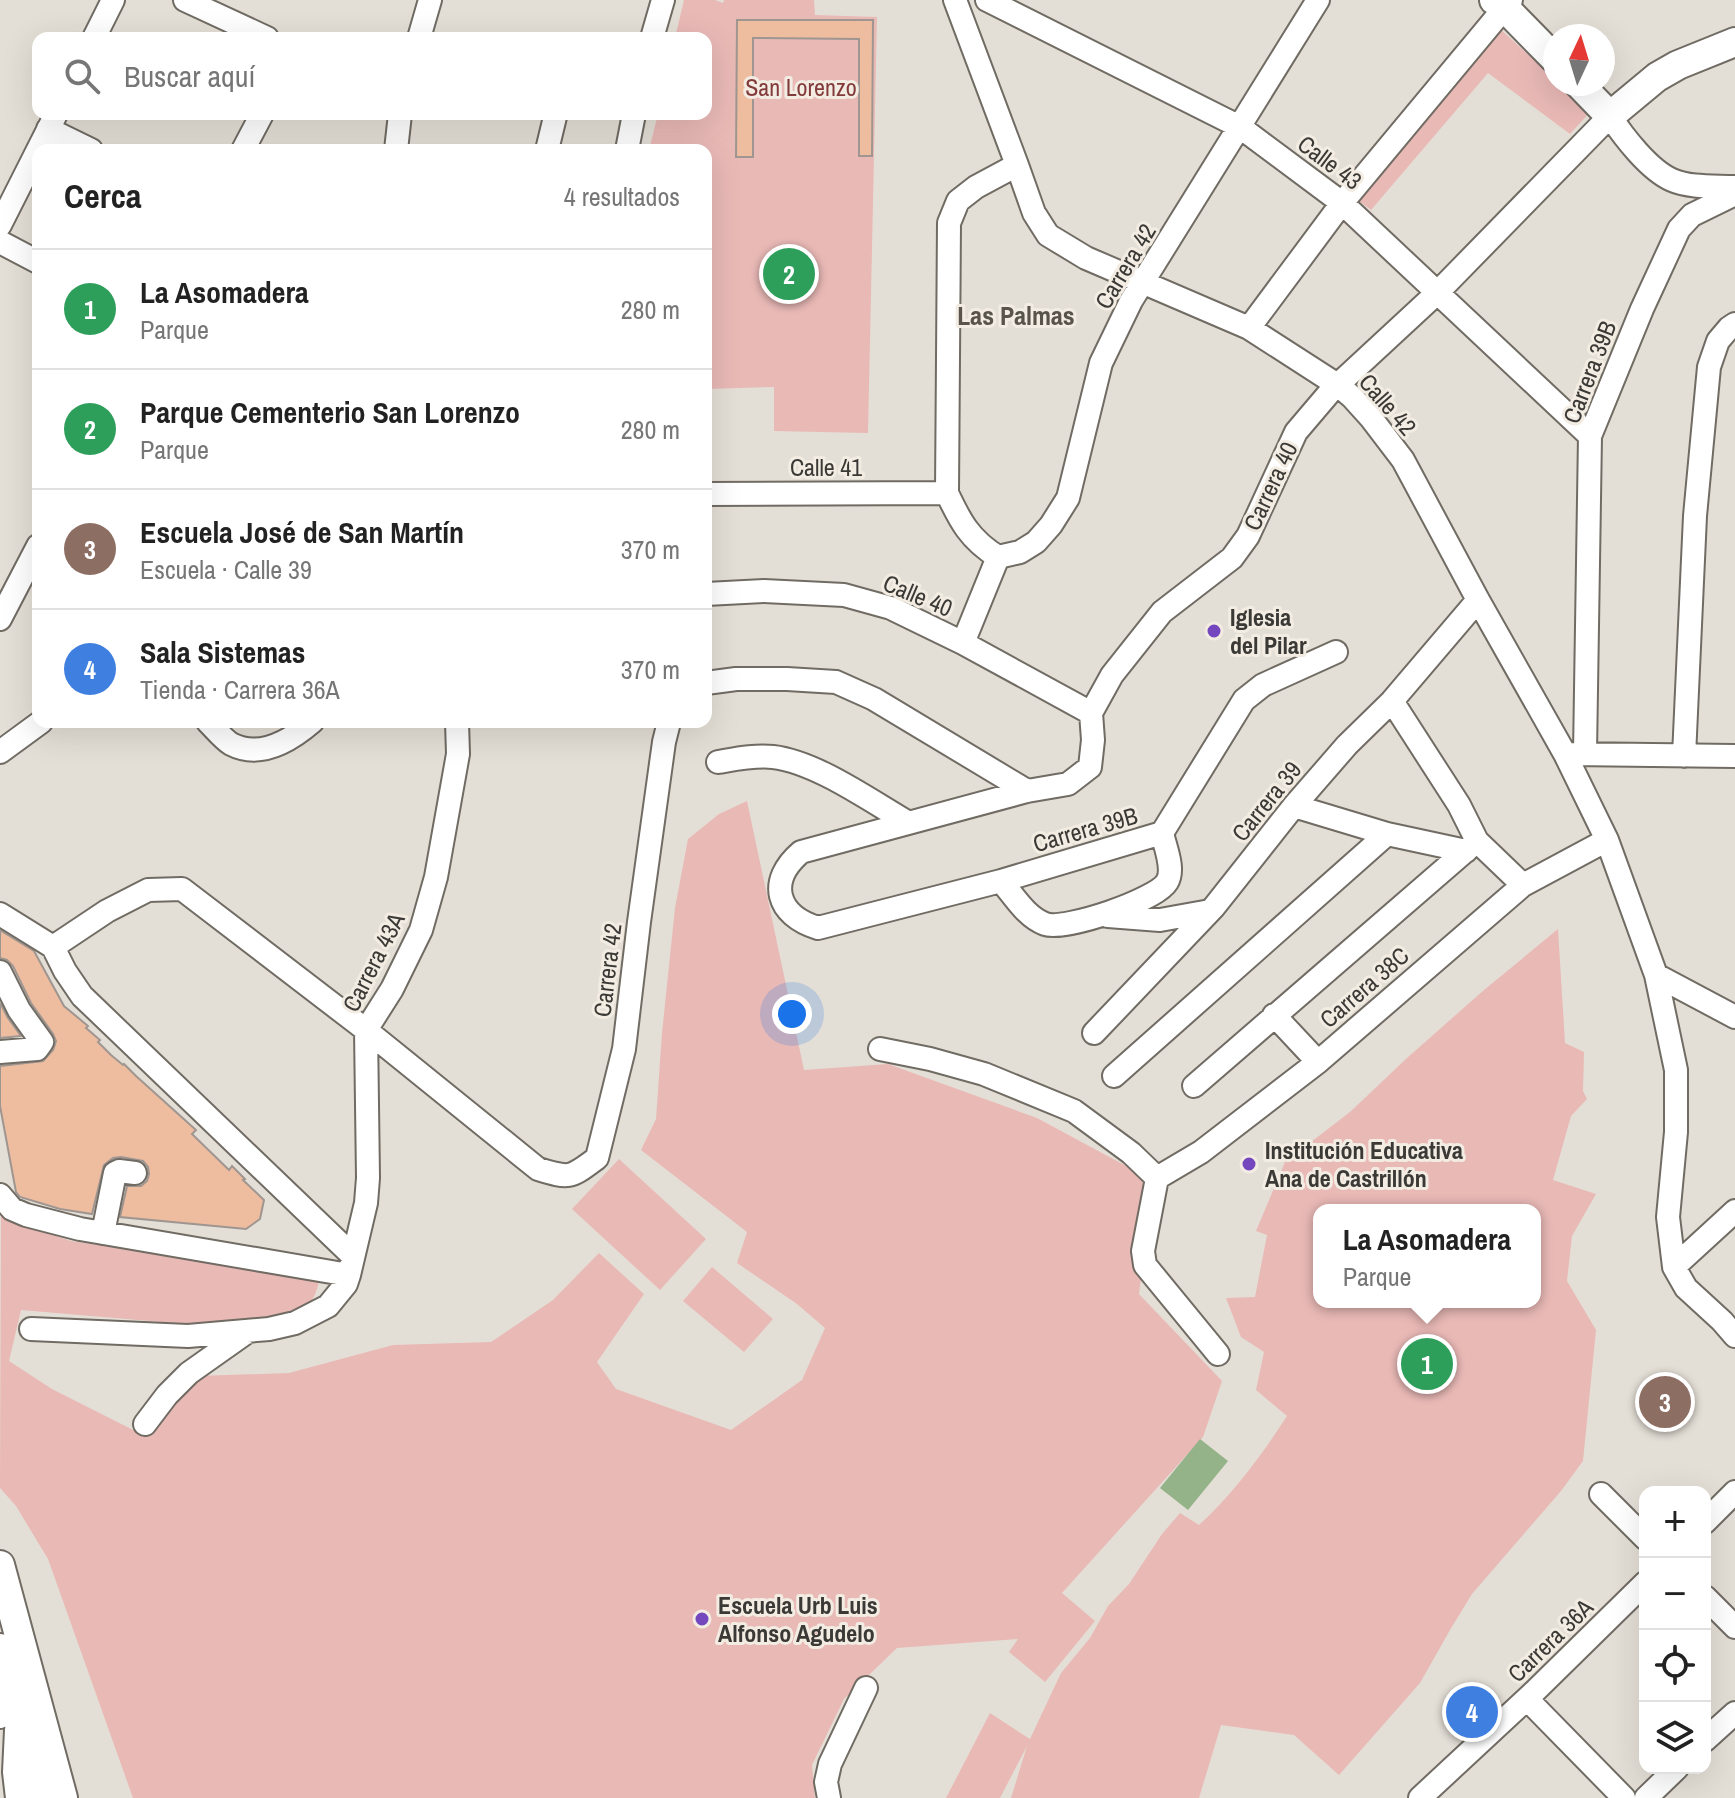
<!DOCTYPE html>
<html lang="es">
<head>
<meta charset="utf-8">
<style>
	:root { --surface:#fff; --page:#f2f2f2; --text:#222; --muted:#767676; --line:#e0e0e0; --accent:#ea580c }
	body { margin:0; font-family:"Archivo Narrow",sans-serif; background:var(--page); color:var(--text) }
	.controls { position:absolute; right:24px; bottom:24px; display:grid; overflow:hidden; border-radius:16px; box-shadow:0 8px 32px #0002 }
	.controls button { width:72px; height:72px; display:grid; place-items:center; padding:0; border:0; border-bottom:2px solid var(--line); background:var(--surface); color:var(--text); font:40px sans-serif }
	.compass { position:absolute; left:1543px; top:24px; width:72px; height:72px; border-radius:50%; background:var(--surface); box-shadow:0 8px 32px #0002; rotate:4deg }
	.you { position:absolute; left:792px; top:1014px; width:28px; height:28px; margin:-20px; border:6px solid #fff; border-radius:50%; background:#1a73e8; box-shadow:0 0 0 12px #1a73e833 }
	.badge { display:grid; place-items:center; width:52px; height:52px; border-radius:50%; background:var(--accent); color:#fff; font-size:26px; font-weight:700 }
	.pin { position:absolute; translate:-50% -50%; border:4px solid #fff; box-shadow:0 2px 8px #0006 }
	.popup { position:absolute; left:1313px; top:1204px; width:228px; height:104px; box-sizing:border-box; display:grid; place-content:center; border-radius:16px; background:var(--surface); filter:drop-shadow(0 2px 6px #0005); font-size:26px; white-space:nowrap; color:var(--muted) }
	.popup b { font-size:30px; color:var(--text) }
	.popup::after { content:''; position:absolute; left:50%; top:100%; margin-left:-16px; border:16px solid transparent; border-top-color:var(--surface) }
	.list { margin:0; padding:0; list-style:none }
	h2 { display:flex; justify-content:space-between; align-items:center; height:104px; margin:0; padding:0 32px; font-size:34px }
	h2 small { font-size:26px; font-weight:400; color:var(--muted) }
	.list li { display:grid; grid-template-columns:52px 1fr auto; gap:24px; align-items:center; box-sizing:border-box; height:120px; padding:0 32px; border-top:2px solid var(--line) }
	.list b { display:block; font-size:30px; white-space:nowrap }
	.list p { margin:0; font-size:26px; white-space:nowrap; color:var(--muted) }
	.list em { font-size:26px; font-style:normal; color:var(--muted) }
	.icon { flex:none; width:44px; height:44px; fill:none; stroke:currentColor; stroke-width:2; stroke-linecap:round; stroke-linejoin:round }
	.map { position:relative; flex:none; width:1735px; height:1798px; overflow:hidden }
	.search { position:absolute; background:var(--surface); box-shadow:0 8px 32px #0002; left:32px; top:32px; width:680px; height:88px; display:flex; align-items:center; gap:20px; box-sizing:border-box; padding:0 28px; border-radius:16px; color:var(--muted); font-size:30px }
	.panel { position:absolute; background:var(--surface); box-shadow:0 8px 32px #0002; left:32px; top:144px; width:680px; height:584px; border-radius:16px }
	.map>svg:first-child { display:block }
	.green { fill:#e9b9b6; fill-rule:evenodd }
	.water { fill:#94b388 }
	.building { fill:#eebc9f; stroke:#9f9691; stroke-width:2 }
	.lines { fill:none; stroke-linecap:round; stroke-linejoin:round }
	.minor-casing { stroke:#706b63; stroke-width:26 }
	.major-casing { stroke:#706b63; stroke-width:32 }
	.minor { stroke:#fff; stroke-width:22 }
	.major { stroke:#fff; stroke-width:28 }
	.poi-dot { fill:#7547bf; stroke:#f2ece3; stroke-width:3 }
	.labels { text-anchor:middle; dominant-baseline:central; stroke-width:6; stroke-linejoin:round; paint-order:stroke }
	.park-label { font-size:24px; fill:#833a3a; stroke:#f2ece3 }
	.street-label { font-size:24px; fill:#3b3935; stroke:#f2ece3 }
	.poi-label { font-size:24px; font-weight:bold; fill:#3b3935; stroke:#f2ece3; text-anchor:start }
	.neighbourhood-label { font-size:26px; font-weight:bold; fill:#58534b; stroke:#f2ece3 }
</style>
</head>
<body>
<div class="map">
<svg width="1735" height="1798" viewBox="0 0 1735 1798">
	<rect width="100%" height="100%" fill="#e4dfd6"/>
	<path class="green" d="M684,0H715L723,3L724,0H814L815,15L877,17L868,433L774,431V387L706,389V150H649L658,114H706V38H675Z
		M1498,27L1555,79V84H1561L1591,111L1570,134L1488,73L1371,210L1359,201Z
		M747,801L804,1070L888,1064L1037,1118L1154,1181L1139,1294L1222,1381L1203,1437L1062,1593L1095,1621L1045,1682L1009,1652L1018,1639L897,1648L844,1699L812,1765L815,1798H133L48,1559L16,1506L0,1488L1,1215L37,1230L71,1241L320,1277C318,1287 315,1298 308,1305C276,1336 168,1322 126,1319C91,1316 56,1313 21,1310L9,1361L52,1389L147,1437L196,1376L289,1373L393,1345L491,1342L553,1300L599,1253L644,1294L597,1362L616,1389L731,1430L802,1380L825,1328L797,1304L737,1263L747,1232L641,1150L656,1119L662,1033L675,908L688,839L719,814Z
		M1558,929L1565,1043L1584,1052L1583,1091L1587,1099L1571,1116L1553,1180L1596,1194L1572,1236L1567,1281L1596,1330L1583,1461L1561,1491L1472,1594L1450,1630L1420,1683L1339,1775L1294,1735L1221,1725L1199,1798H1011L1027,1746L1000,1798H946L990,1713L1030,1739L1061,1673L1090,1638L1108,1606L1129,1584L1162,1534L1180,1513L1199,1525C1234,1493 1261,1456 1287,1416L1256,1390L1264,1352L1241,1337L1226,1298L1255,1297L1267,1235L1256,1231L1285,1162L1350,1112L1407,1058L1484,990ZM1319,1210H1535V1302H1319Z
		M619,1159L706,1239L660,1290L572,1209Z
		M712,1267L773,1319L744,1352L683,1301Z"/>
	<path class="water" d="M1200,1439L1228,1461L1188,1510L1160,1488Z"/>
	<path class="building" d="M737,20H873L872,156H859V39L753,38V157H736Z
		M0,930L34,951L64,1006L88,1026L86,1028L100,1040L98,1042L111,1055L123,1065L124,1064L136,1076L196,1130L192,1134L229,1170L232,1166L245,1179L243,1180L264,1200L260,1219L246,1229L120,1217L127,1186H141L147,1181L149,1174L148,1167L143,1161L121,1157L113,1158L104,1165L92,1214L60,1209L20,1197L16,1192L0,1106V1066L43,1061L53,1050L56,1041L53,1034L31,1003L13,966L7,960L0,958Z
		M0,1003L8,1018L21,1036L0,1038Z"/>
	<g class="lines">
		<g class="minor-casing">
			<path id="minor" d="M185,0L267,38
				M955,0L1017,165L1034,213L1048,235L1086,258L1249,328L1339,386L1352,397L1371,418L1403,460L1478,600L1565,754L1607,840L1656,975L1676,1070V1132L1668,1217L1674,1267L1686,1288L1722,1321L1735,1336
				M987,0L1240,127L1342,203L1590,436
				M94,38L113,0
				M419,38L430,0
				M652,38L663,0
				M48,129L91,150
				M243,150L262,114
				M396,150L400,114
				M547,150L555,117
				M627,150L634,114
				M0,225L56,114
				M0,242L38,262
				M1249,328L1342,203L1511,0
				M706,494L947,493
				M998,557L1020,552L1036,542L1051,525L1068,498L1101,363L1131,301L1318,0
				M998,557C970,540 960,521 947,493L949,223L958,201L976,187L1017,165
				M706,594L764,591L844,595L891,608L963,643L1091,713
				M0,619L38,546
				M963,643L998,557
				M1336,652L1263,685L1244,700L1162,833L1001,881L818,928C776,915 767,881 801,852L1027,791L1068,784L1090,767L1093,740L1091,713L1112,675L1162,612L1232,558L1248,536L1296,432L1330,392L1438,292L1610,116C1623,136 1649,170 1672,180C1690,188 1715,186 1735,187
				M706,683L736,679H787L836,682L874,699L1027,791
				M1392,701L1459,805L1477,841L1523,885
				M208,722C215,729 223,739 231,744C260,759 290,741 312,722
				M0,752L41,722
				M1585,753L1590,436L1642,309L1679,229L1692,215L1735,194
				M1570,754L1735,756
				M1684,756L1695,516L1709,367L1718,341L1729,328L1735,324
				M718,762C736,759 755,755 773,757C816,762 869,800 907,822
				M1294,806L1387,834L1466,851
				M1001,881C1014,896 1026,917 1045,924C1065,931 1156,900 1167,882C1175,869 1165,847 1162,833
				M0,914L53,947L65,971L82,996L353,1256
				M1108,916L1160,920L1210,911
				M53,947L107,911L148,890L182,889L366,1030L538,1169C571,1179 570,1178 597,1158L624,1049L639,922L664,742L669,722
				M0,972L19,1010L42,1042L37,1049L0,1052
				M1656,975L1735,1017
				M1274,1015L1318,1062
				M1094,1033L1214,907L1294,806L1347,745L1392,701L1478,600
				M880,1049L930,1059L984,1074L1074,1111L1131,1153L1157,1178
				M1114,1076L1387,834
				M1194,1086L1477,841
				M1157,1178L1201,1152L1318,1062L1523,885L1607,840
				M1157,1178L1143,1251L1145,1265L1218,1354
				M0,1195L12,1209L26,1215L80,1229L349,1275
				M103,1233L115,1173L119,1171L135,1173
				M1674,1267L1735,1211
				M31,1329L188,1336L269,1329L295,1323L328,1306L346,1284L349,1275L366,1203L368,1178L366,1030L392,989L421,930L436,877L458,754L457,722
				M145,1424L167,1395L189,1373L247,1332
				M1601,1494L1645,1538
				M1705,1522L1735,1492
				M1705,1597L1735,1627
				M1527,1699L1624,1798
				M0,1717L13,1695
				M16,1730L14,1772L17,1798
				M1705,1740L1735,1713
				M829,1798L826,1782L830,1764L866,1688
				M1420,1798L1534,1692L1645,1583
				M1646,1798L1677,1768"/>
		</g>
		<g class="major-casing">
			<path id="major" d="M1494,0L1505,8L1555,59
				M1579,84L1610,116L1657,77L1678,65L1735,42
				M0,1565L63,1798
				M0,1648L39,1798"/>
		</g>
		<use href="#minor" class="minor"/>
		<use href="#major" class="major"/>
	</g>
	<g class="poi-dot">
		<circle cx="1214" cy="631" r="8"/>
		<circle cx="1249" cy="1164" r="8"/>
		<circle cx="702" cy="1619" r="8"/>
	</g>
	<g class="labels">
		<g class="park-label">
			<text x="801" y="87">San Lorenzo</text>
		</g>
		<g class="street-label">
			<text transform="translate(1330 162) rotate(37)">Calle 43</text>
			<text transform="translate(1125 266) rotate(-59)">Carrera 42</text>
			<text transform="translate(1589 372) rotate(-69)">Carrera 39B</text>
			<text transform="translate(1388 404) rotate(49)">Calle 42</text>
			<text x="826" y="467">Calle 41</text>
			<text transform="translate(1270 486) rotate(-65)">Carrera 40</text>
			<text transform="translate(918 595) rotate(23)">Calle 40</text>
			<text transform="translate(1266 801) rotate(-51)">Carrera 39</text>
			<text transform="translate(1085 829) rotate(-16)">Carrera 39B</text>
			<text transform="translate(373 962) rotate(-63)">Carrera 43A</text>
			<text transform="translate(607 970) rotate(-83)">Carrera 42</text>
			<text transform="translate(1364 987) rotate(-41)">Carrera 38C</text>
			<text transform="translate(1550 1640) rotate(-44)">Carrera 36A</text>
		</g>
		<g class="poi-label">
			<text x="1230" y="617">Iglesia<tspan x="1230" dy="28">del Pilar</tspan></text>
			<text x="1265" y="1150">Institución Educativa<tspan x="1265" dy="28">Ana de Castrillón</tspan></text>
			<text x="718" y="1605">Escuela Urb Luis<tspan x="718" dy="28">Alfonso Agudelo</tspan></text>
		</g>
		<g class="neighbourhood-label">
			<text x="1016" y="315">Las Palmas</text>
		</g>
	</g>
</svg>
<div class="controls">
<button>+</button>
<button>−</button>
<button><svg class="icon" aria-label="locate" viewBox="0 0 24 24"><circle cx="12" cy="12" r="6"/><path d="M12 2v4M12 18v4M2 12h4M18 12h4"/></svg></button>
<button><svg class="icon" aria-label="layers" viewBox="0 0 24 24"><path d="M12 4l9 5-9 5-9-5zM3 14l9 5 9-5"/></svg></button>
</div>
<svg class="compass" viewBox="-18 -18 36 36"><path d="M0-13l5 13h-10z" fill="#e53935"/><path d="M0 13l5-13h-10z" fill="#767676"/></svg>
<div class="you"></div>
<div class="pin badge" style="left:1427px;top:1364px;background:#2e9e5b">1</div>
<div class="popup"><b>La Asomadera</b>Parque</div>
<div class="pin badge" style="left:789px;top:274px;background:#2e9e5b">2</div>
<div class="pin badge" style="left:1665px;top:1402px;background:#8d6e63">3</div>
<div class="pin badge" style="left:1472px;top:1712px;background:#3f7fe0">4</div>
<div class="search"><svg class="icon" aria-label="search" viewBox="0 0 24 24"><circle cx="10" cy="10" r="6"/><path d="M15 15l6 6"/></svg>Buscar aquí</div>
<section class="panel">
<h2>Cerca<small>4 resultados</small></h2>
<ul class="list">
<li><span class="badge" style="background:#2e9e5b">1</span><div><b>La Asomadera</b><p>Parque</p></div><em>280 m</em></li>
<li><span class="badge" style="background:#2e9e5b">2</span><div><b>Parque Cementerio San Lorenzo</b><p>Parque</p></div><em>280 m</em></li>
<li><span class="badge" style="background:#8d6e63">3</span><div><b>Escuela José de San Martín</b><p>Escuela · Calle 39</p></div><em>370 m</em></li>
<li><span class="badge" style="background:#3f7fe0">4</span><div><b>Sala Sistemas</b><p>Tienda · Carrera 36A</p></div><em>370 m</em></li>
</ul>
</section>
</div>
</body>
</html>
